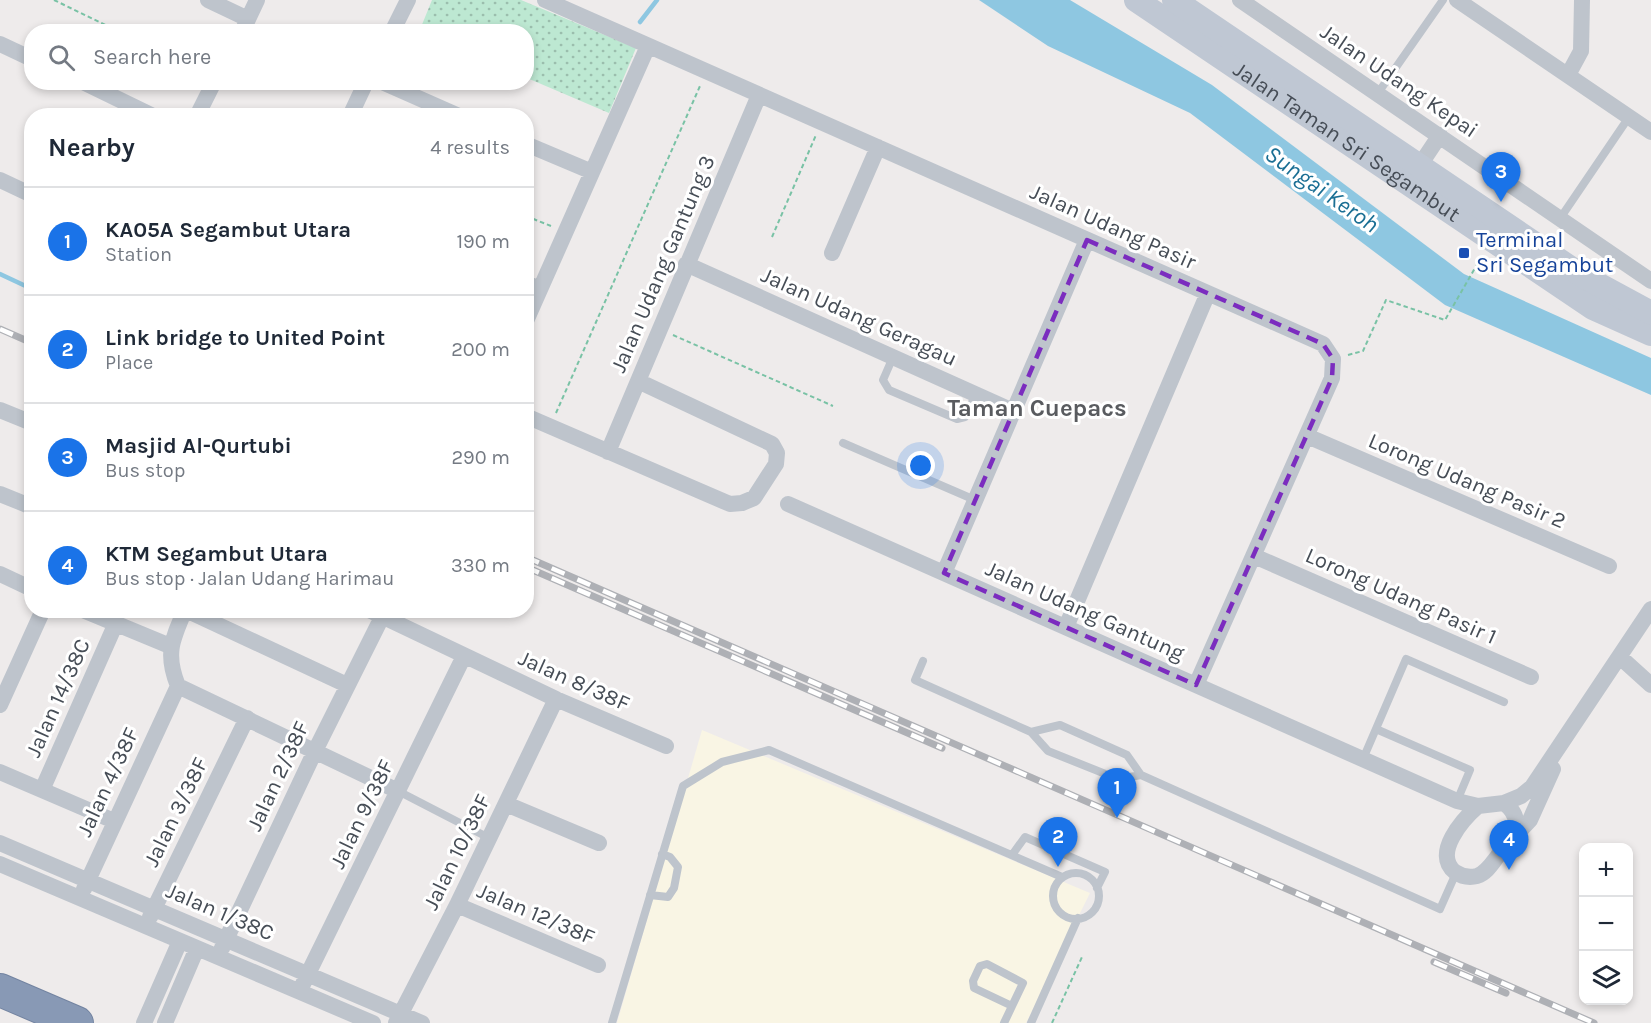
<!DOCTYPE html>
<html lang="en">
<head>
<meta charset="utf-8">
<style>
	:root { --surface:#fff; --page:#f2f2f3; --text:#1f2937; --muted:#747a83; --line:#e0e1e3; --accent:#1a73e8 }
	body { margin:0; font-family:Karla,sans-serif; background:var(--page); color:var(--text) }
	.controls { position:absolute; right:18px; bottom:18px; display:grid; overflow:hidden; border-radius:12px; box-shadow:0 3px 9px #0003 }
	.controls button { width:54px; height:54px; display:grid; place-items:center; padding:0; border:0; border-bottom:2px solid var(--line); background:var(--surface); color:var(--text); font:30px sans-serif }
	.you { position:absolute; left:921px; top:466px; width:21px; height:21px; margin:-15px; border:4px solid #fff; border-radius:50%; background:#1a73e8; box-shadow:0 0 0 9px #1a73e833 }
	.badge { display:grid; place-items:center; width:39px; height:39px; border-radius:50%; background:var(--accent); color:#fff; font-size:20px; font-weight:700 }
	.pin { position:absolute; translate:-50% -50px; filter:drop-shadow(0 2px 3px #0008) }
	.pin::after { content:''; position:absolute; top:32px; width:21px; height:18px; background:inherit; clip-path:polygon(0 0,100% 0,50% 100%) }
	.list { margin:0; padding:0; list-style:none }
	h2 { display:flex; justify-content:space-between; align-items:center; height:78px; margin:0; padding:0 24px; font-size:26px }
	h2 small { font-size:20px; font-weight:400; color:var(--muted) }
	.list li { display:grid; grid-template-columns:39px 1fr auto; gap:18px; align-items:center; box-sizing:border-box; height:108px; padding:0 24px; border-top:2px solid var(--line) }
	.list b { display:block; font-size:22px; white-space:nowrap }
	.list p { margin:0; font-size:20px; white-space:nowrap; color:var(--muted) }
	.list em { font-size:20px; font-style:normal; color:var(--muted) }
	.icon { flex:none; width:33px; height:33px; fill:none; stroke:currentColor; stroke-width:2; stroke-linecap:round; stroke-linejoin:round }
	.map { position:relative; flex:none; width:1651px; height:1023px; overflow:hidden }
	.search { position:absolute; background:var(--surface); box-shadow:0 3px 9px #0003; left:24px; top:24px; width:510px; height:66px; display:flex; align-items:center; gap:15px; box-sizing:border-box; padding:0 21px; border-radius:24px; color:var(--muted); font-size:22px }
	.panel { position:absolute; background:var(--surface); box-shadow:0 3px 9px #0003; left:24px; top:108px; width:510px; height:510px; border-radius:24px }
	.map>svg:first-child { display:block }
	.commercial { fill:#f9f5e4 }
	.park { fill:url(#park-dots) }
	.water { fill:#8ec7e1 }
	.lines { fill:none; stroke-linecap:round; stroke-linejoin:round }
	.stream { stroke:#8ec7e1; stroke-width:4.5 }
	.highway-casing { stroke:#7384a1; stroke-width:34 }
	.path { stroke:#79c2a5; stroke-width:2; stroke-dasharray:4.5 3; stroke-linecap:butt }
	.lane { stroke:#bec4cc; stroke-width:8 }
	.street { stroke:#bec4cc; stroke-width:16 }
	.secondary { stroke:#bfc7d3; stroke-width:24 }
	.highway { stroke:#8899b5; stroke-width:32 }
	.rail-casing { stroke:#aeb0b5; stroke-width:7 }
	.rail { stroke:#fff; stroke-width:4.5; stroke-dasharray:14; stroke-linecap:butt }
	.marked { fill:none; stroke:#7b2cbf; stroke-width:4.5; stroke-dasharray:12 8; stroke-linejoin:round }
	.transit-dot { fill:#1a4fb4; stroke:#fff; stroke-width:2 }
	.labels { text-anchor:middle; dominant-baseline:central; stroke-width:6; stroke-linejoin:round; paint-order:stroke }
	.street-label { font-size:22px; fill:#464d56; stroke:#fff }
	.transit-label { font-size:22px; fill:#164399; stroke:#fff; text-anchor:start }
	.water-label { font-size:24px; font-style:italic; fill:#1b6f94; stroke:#fff }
	.neighbourhood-label { font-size:24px; font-weight:bold; fill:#595b5f; stroke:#fff }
</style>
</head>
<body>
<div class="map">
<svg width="1651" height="1023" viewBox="0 0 1651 1023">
	<defs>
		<pattern id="park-dots" width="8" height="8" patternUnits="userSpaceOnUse" patternTransform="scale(1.5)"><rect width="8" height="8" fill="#bde8d2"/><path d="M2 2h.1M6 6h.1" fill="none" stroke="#9bbead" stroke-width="1.8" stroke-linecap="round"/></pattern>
	</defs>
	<rect width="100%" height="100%" fill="#eeebeb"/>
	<path class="commercial" d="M702,730L1090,893L1026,1023H617Z"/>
	<path class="park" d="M432,0H521L636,48L609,113L527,78L526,32H419Z"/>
	<path class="water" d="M979,0H1070L1212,85L1464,274L1651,358V395L1445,305L1190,113L1048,46Z"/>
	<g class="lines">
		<path class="stream" d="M640,22L657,0
			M0,274L32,289"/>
		<g class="highway-casing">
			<path id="highway" d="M0,990L77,1023"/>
		</g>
		<path class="path" d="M54,0L120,32
			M526,216L551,226
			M772,237L816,135
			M673,335L833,406
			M1348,355L1363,351L1386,300L1445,320L1482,256
			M556,413L700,86
			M1052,1023L1082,957"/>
		<path class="lane" d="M1378,93L1443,0
			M1559,220L1629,117
			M893,357L883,380L889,390L957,419L965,417L976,394
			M843,443L975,500
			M923,661L915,680L1031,732L1048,751L1118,779L1141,775
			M1376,729L1470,770L1457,801
			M1031,732L1060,725L1127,755L1141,775L1440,909L1456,873
			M1363,759L1406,659L1504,702
			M398,791L489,838
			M1012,855L1025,837L1105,872L1097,888
			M1053 896a23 23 0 1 1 46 0a23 23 0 1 1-46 0Z
			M650,895L668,897L674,888L678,867L670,857L662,854
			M612,1023L683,786L722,762L769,750L1062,877
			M1004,1023L1023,983L987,964L980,966L973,981L974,988L1012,1006
			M1031,1023L1078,918"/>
		<path class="street" d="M208,0L248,19
			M545,0L1323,344L1333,359L1332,378L1196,685
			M1240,0L1651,281
			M1457,0L1651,132
			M242,32L257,0
			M392,32L408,0
			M0,44L32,59
			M1568,75L1581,51L1582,0
			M83,82L153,116
			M382,82L459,116
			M197,116L214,82
			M350,116L366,82
			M526,144L590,171
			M1420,165L1440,135
			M0,180L32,195
			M832,253L878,147
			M686,264L1013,411
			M526,283L540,289
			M526,321L648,46
			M0,410L32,423
			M526,416L730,504L742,503L754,498L776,464L777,453L772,444L638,381
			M1307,436L1609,566
			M608,452L759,95
			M0,494L32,507
			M788,504L1457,801L1478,806L1504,803L1521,796L1532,787L1651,609
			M1254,556L1531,677
			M944,573L1087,240
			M0,574L32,589
			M83,610L170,646
			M185,610C172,640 165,654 178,686L398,791
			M186,610L347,685
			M369,610L556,699L666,746
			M1066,627L1208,293
			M1620,657L1651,685
			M0,705L43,610
			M0,772L114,821
			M42,790L116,623
			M506,804L599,843
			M1478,806C1463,819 1432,854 1455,872C1461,876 1469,878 1477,876C1486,873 1491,865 1497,857C1511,840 1528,821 1504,803
			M1514,837L1530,820L1553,769
			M0,843L422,1023
			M0,864L373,1023
			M84,889L178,686
			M457,905L598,965
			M150,917L247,718
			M222,948L315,751L382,617
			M303,984L464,656
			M144,1023L180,941
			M165,1023L197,948
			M396,1023L457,905L556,699"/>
		<g class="secondary">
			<path id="s1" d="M1136,0L1593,308L1651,334"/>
			<path d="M1174,0L1581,275L1651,313"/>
		</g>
		<use href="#highway" class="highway"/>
		<g class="rail-casing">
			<path id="rail" d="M0,329L32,343
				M526,557L1594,1023
				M526,567L942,748
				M1434,962L1506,993"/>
		</g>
		<use href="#rail" class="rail"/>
	</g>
	<path class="marked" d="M1087,240L1323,344L1333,359L1332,378L1196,685L944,573Z"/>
	<rect class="transit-dot" x="1458" y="247" width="12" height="12" rx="3"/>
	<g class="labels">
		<g class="street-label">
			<text transform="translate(1399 81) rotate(34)">Jalan Udang Kepai</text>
			<text stroke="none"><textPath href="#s1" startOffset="254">Jalan Taman Sri Segambut</textPath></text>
			<text transform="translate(1113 227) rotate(24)">Jalan Udang Pasir</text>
			<text transform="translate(663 264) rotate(-67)">Jalan Udang Gantung 3</text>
			<text transform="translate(859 317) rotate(24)">Jalan Udang Geragau</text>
			<text transform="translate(1467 481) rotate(23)">Lorong Udang Pasir 2</text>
			<text transform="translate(1401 596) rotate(24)">Lorong Udang Pasir 1</text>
			<text transform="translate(1085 611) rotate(24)">Jalan Udang Gantung</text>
			<text transform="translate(574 681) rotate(24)">Jalan 8/38F</text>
			<text transform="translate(58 698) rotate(-66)">Jalan 14/38C</text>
			<text transform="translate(278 776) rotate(-65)">Jalan 2/38F</text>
			<text transform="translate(108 782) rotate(-65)">Jalan 4/38F</text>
			<text transform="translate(176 812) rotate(-64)">Jalan 3/38F</text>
			<text transform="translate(362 814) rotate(-64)">Jalan 9/38F</text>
			<text transform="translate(457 852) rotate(-64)">Jalan 10/38F</text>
			<text transform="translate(220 912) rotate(23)">Jalan 1/38C</text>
			<text transform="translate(536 914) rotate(23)">Jalan 12/38F</text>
		</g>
		<g class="transit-label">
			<text x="1476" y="240">Terminal<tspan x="1476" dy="25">Sri Segambut</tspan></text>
		</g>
		<g class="water-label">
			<text transform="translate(1322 189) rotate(35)">Sungai Keroh</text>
		</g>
		<g class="neighbourhood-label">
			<text x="1037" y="408">Taman Cuepacs</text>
		</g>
	</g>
</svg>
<div class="controls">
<button>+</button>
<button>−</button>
<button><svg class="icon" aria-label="layers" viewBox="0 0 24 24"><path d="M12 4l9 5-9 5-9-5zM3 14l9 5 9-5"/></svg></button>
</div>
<div class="you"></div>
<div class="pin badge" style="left:1117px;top:818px">1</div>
<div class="pin badge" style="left:1058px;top:867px">2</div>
<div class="pin badge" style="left:1501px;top:202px">3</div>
<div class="pin badge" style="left:1509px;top:870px">4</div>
<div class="search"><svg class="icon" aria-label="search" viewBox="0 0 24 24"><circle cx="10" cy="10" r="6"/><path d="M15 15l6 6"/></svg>Search here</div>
<section class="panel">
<h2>Nearby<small>4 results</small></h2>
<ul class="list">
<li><span class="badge">1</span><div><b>KA05A Segambut Utara</b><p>Station</p></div><em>190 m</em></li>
<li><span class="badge">2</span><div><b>Link bridge to United Point</b><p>Place</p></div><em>200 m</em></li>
<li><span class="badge">3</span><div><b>Masjid Al-Qurtubi</b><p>Bus stop</p></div><em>290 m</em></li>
<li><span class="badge">4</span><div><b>KTM Segambut Utara</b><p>Bus stop · Jalan Udang Harimau</p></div><em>330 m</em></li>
</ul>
</section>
</div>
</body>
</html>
